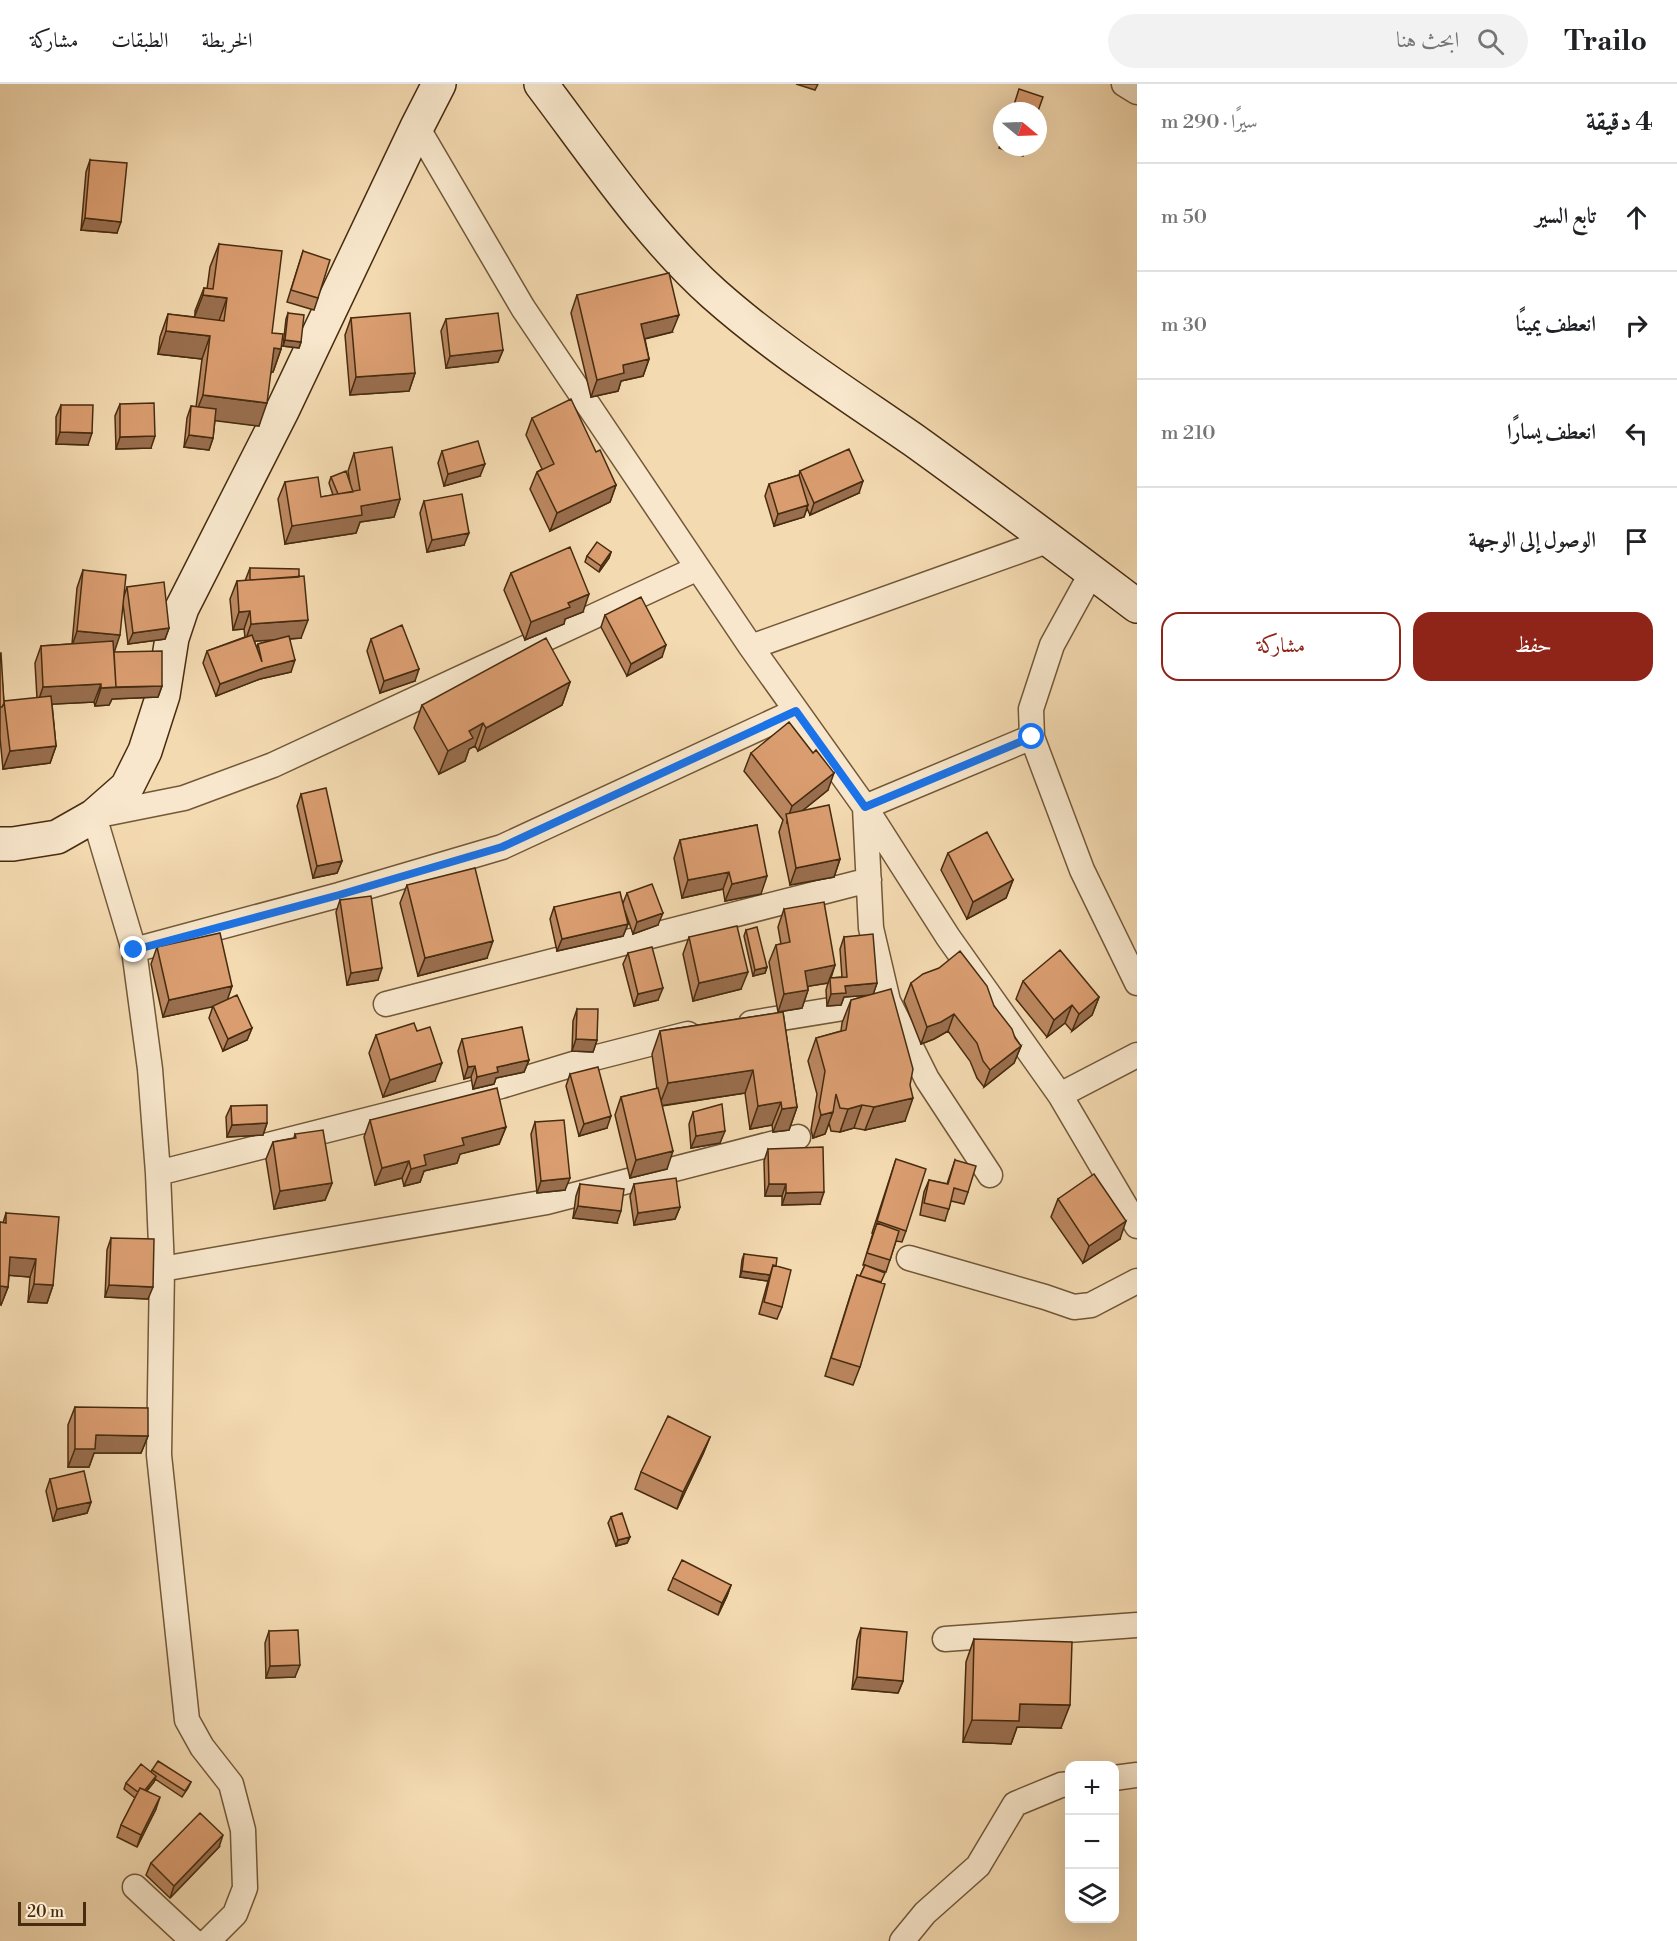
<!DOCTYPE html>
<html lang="ar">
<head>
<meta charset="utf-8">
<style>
	:root { --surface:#fff; --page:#f2f2f2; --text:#202124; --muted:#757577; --line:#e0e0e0; --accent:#8f2418 }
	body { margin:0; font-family:"Libre Bodoni",Amiri,serif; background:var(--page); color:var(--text); direction:rtl }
	.controls { position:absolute; right:18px; bottom:18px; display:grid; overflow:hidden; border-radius:12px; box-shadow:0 6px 24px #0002 }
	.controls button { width:54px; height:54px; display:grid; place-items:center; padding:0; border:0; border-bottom:2px solid var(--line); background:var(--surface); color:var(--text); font:30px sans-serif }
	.compass { position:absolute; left:993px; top:18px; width:54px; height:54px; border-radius:50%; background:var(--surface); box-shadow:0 6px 24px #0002; rotate:109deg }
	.scale { position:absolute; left:18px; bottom:15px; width:68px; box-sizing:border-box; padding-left:6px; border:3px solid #472c10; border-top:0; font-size:16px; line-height:21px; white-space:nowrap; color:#472c10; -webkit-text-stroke:4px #f8e7cc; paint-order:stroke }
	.stop { position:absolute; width:18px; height:18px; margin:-14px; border:4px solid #1a73e8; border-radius:50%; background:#fff }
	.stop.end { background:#1a73e8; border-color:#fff; box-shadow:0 2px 6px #0008 }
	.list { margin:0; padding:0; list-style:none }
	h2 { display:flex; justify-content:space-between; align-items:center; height:78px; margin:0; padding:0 24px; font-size:26px }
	h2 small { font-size:20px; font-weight:400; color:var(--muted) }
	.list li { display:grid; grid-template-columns:39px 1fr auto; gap:18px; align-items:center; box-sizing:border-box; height:108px; padding:0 24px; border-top:2px solid var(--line) }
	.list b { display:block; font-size:22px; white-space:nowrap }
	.list em { font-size:20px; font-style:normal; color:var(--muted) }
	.actions { display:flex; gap:12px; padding:18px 24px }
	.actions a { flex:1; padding:14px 0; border:2px solid var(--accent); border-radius:18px; text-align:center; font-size:21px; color:var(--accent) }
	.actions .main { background:var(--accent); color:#fff }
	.icon { flex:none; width:33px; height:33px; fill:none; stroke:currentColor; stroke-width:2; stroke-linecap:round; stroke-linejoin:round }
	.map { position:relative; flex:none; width:1137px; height:1857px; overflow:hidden; direction:ltr }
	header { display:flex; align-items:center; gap:36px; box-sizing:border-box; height:84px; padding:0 30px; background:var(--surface); border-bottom:2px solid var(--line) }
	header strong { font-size:28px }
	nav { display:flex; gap:33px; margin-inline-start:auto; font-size:21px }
	.search { width:420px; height:54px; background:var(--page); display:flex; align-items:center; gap:15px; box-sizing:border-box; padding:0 21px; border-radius:33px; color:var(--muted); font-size:22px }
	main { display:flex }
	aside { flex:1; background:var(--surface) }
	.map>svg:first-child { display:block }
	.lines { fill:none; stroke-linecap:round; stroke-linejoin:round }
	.street-casing { stroke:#725838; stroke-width:27 }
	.secondary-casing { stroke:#472c10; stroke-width:36 }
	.street { stroke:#f8e7cc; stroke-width:24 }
	.secondary { stroke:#f8e7cc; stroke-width:33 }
	.wall { fill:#bb8760; stroke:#472c10; stroke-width:1.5; fill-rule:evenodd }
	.shaded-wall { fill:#996e4e; stroke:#472c10; stroke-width:1.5 }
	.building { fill:#da9d70; stroke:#472c10; stroke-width:1.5 }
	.route { stroke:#1a73e8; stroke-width:8 }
</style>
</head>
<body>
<header>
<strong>Trailo</strong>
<div class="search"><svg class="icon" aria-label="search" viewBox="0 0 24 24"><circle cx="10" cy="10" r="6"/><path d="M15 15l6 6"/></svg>ابحث هنا</div>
<nav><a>الخريطة</a><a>الطبقات</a><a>مشاركة</a></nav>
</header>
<main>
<aside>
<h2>4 دقيقة<small>سيرًا · 290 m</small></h2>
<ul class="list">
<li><svg class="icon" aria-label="ahead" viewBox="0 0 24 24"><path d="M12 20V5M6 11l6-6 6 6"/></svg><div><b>تابع السير</b></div><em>50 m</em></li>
<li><svg class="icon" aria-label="right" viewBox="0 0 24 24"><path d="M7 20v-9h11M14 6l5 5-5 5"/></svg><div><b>انعطف يمينًا</b></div><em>30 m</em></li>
<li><svg class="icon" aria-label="left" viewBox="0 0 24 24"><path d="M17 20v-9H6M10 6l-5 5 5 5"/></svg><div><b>انعطف يسارًا</b></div><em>210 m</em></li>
<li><svg class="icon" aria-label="arrive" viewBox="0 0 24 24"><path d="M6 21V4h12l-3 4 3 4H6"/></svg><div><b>الوصول إلى الوجهة</b></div></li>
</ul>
<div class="actions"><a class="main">حفظ</a><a>مشاركة</a></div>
</aside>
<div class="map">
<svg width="1137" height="1857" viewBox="0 0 1137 1857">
	<rect width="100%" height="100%" fill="#f4dab1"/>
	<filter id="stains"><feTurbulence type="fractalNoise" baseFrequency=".00333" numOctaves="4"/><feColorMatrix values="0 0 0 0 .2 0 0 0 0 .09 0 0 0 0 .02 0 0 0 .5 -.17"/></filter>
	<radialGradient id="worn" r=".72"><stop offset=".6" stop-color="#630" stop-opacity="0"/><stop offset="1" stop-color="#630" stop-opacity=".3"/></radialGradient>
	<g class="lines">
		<g class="street-casing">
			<path id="street" d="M1124,0L1137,8
				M417,43L523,224L751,563L865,723L948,853L1060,1011L1137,1142
				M1092,488L1052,561L1031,625L1032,653L1082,786L1137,899
				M751,563L1050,456
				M134,866L339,811L502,763L796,627
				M386,920L869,796
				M751,939L880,918
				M1060,1011L1137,971
				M158,1089L501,1002L590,975L688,950
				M990,1091L927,995L888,917L871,844L865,723L1032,653
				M909,1174L1045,1213L1074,1223L1091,1221L1137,1197
				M162,1185L547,1118L798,1053
				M945,1555L1137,1541
				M1114,1694L1137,1691
				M135,1803L193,1857
				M208,1857L235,1830L245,1804L243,1746L231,1700L202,1663L187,1636L159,1371L162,1185L158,1089L150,985L134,866L94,732L184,714L273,681L698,484
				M902,1857L925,1829L978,1782L1015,1720L1061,1701L1070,1700"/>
		</g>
		<g class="secondary-casing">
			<path id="secondary" d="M541,0C594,70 648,151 714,210C776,265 847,310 915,357C990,411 1063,466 1137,522
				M0,760H13L57,753L94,732L127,703L145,667L163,611L172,554L182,524L283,325L417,43L439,0"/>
		</g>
		<use href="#street" class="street"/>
		<use href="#secondary" class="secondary"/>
	</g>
	<path class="wall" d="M796,0H818L815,6Z
		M1002,55V63H1026L1023,72L999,64Z
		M90,76L117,149L81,146L86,88Z
		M219,160L281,265L273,288H271L259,342L215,336L213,354L209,366L184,363L187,334L191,322L196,323L202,275L158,270L160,253L168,230L195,233V227L204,204L207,205L210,183Z
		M303,167L318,214L314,226L287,218Z
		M577,211L672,248L645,255L649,275L643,292L621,297L618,307L591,313L571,229Z
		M288,229L301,258L299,264L283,262L286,235Z
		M351,234L415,289L409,307L350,311L345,251Z
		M446,235L503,266L498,278L446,284L441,247Z
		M120,320L151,364L116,365L115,332Z
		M61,321L88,361L56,360V333Z
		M532,334L596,368L616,401L610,418L550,447L530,405L537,388L542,385L526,351Z
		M442,367L480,392L444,402L438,379Z
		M354,369L400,415L394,433L360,438L356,449L285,460L278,415L285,398L321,413L333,411L329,399L331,393L350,399L348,387Z
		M800,387L859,409L810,431L807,424L804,433L774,442L765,412L769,400L799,391Z
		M424,417L464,461L427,468L420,429Z
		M611,468L609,474L599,488L585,478L587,472Z
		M250,484L301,554L290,555L291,588L260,595L216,612L203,579L207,567L245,553L244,545L233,546L230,515L237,497H245ZM275,556L258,560L257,564L254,557Z
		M83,486L124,512L127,503L169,544L165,555L128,560L123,520L114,568L162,602L158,613L112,615L109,621L95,622L94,618L52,620L56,662L50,679L3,685L0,654V569L4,619L37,614L35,579L41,562L72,560L77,504Z
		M511,489L583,528L565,535L564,540L525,556L504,506Z
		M605,531L662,573L627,592L601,543Z
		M371,555L415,597L380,609L367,567Z
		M570,598L562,621L478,667L475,662L469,665L465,677L439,690L414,644L422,621Z
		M751,669L828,706L802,727L840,775L834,793L790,801L779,748L783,736L744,687Z
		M301,710L342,777L337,789L313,794L297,722Z
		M757,741L761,810L725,817L723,805L682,814L674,774L680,756Z
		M948,769L1013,796L1006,814L967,835L941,786Z
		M407,801L487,874L418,892L400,819Z
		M627,809L658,841L633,850L625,827L628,840L623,852L557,867L550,835L554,823L623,819Z
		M340,816L378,896L347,901L336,828Z
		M784,825L835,881L831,894L842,893L840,865L844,853L877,899L873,910L905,1037L865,1046L854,1044L840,1048L831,1047L829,1039L825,1050L813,1054L811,1046L817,1010L808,977L816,954L841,947L842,939L851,916L868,911L844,913L841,921L827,922L826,906L828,899L808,902V906L802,924L778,928L769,878L776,861L781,860L778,843Z
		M746,846L767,883L765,889L753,892L744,852Z
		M689,853L741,905L693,917L683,870Z
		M157,863L232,902L227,915L252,944L247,956L223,967L209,934L213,922L163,933L151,880Z
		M628,869L658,916L634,922L623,880Z
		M1023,897L1099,913L1092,931L1072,947L1065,939L1047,953L1016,915Z
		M911,899L994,922L1021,962L1014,979L984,1003L977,994L970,977L948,947L934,955L921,960L904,917Z
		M577,925L597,956L593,968L572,967L573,937Z
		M783,928L797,1023L789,1046L773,1048L772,1041L750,1045L745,1009L662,1022L667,1085L630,1094L615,1031L621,1013L657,1005L652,970L660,947Z
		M376,951L435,997L383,1013L369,969Z
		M462,955L529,976L524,988L496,994L494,1000L473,1005L471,993L464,995L458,967Z
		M570,990L607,1044L579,1052L566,1002Z
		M231,1022L267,1039L263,1051L227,1053L226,1033Z
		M693,1028L720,1059L691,1064L689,1040Z
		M370,1036L506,1043L499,1060L460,1070L457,1079L424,1087L420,1098L404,1102L402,1094L375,1101L364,1053Z
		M535,1038L565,1106L537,1109L531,1050Z
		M295,1050L332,1099L325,1116L274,1125L266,1075L273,1058L294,1054Z
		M768,1065L820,1120L782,1121V1112H765L764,1077Z
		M896,1075L906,1147L902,1158L896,1157L886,1188L867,1182L881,1198L860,1283L853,1301L825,1292L851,1209L857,1191L860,1192L865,1181H863L873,1149H872Z
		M955,1076L968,1108L964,1120L951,1117L945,1137L920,1131L924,1108L929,1096L947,1100Z
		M580,1100L617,1139L573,1134L576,1112Z
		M634,1100L680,1123L675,1135L634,1141L630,1112Z
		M1058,1115L1120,1155L1083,1179L1051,1133Z
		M6,1129L53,1201L47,1219L28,1218L30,1193L9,1191L8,1203L1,1221L0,1220V1138L3,1139Z
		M111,1154L148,1215L105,1213L107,1166Z
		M744,1170L776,1182L782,1223L777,1235L759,1230L768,1197L740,1193L742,1176Z
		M75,1323L148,1352L141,1369H94L89,1383H68V1341Z
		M710,1353L703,1370L677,1425L635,1405L641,1388Z
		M50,1395L91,1418L87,1429L53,1437L46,1407Z
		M611,1433L630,1453L627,1459L616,1462L608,1439Z
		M673,1494L731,1501L727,1512L718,1531L668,1506Z
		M861,1544L903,1597L898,1609L852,1605L857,1556Z
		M269,1547L295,1593L266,1594L265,1559Z
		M974,1555L1061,1644L1017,1643L1011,1660L963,1658L966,1578Z
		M152,1686L191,1698L188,1704L182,1713L155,1695L154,1698L147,1707L156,1725L137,1763L117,1753L121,1741L135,1714L124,1705L126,1699L151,1688Z
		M219,1763L170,1814L146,1791L151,1779Z"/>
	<path class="shaded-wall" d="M85,134L121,138L117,149L81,146Z
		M203,211L227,214L219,237L194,234Z
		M679,231L672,248L635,257L641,240Z
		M166,247L210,252L202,275L158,270Z
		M285,256L301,258L299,264L283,262Z
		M274,264L281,265L273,288L266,287Z
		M503,266L498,278L446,284L450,272Z
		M649,275L643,292L621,297L618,307L591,313L597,296L623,281Z
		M415,289L409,307L350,311L356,293Z
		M203,311L267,319L259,342L194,334Z
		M60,348L92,349L88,361L56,360Z
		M189,351L213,354L209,366L184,363Z
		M155,352L151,364L116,365L120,353Z
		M485,380L480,392L444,402L448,390Z
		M863,397L859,409L810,431L814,419Z
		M616,401L610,418L550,447L557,429Z
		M400,415L394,433L360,438L356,449L285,460L292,442L361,422Z
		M808,421L804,433L774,442L778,430Z
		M469,449L464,461L427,468L432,456Z
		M611,468L609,474L599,488L601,482Z
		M589,510L583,528L565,535L564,540L525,556L531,538L568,519Z
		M250,527L244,545L233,546L239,528Z
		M308,536L301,554L245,558L251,540Z
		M169,544L165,555L128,560L133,549Z
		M77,547L120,551L114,569L71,565Z
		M666,561L662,573L627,592L631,580Z
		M295,576L291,588L260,595L216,612L220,600L264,584Z
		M419,585L415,597L380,609L384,597Z
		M570,598L562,621L478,667L486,644Z
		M101,600L94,618L37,621L43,603Z
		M162,602L158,613L112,615L109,621L95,622L101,604Z
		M483,639L475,662L469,665L465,677L439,690L448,667L469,647Z
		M56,662L50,679L3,685L10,667Z
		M834,689L828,706L787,739V737L792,722Z
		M840,775L834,793L790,801L796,784Z
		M342,777L337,789L313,794L317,782Z
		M729,788L723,805L682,814L688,796Z
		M767,792L761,810L725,817L732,800Z
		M1013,796L1006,814L967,835L973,818Z
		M663,829L658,841L633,850L637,838Z
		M628,840L623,852L557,867L562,855Z
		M493,857L487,874L418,892L425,874Z
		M835,881L828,899L798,904L805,887Z
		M767,883L765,889L753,892L755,886Z
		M382,884L378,896L347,901L351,889Z
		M748,888L741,905L693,917L699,899Z
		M877,899L873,911L844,913L841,921L827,922L831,910L845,902Z
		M232,902L226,920L163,933L169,916Z
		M663,904L658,916L634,922L638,910Z
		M808,906L802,924L778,928L784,910Z
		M1099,913L1092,931L1072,947L1079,930Z
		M1072,921L1065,939L1047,953L1054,936Z
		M954,930L948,947L934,955L921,960L927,943Z
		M252,944L247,956L223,967L228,955Z
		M576,955L597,956L593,968L572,967Z
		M1021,962L1014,979L984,1003L990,986Z
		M529,976L524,988L496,994L494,1000L473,1005L477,993L497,983Z
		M442,979L435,997L383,1013L390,996Z
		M475,982L471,993L464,995L468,983Z
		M753,986L745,1009L659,1022L668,999Z
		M913,1014L905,1037L865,1046L874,1023Z
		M781,1018L772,1041L750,1045L758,1022Z
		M862,1021L854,1044L840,1048L848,1025Z
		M797,1023L789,1046L773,1048L782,1025Z
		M833,1028L825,1050L813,1054L821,1031Z
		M611,1032L607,1044L579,1052L584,1040Z
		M267,1039L263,1051L227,1053L232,1041Z
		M506,1043L499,1060L460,1070L457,1079L424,1087L420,1098L404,1102L411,1085L424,1071L462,1054Z
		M725,1047L720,1059L691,1064L696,1052Z
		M673,1067L667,1085L630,1094L636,1076Z
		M409,1077L402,1094L375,1101L382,1084Z
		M570,1094L565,1106L537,1109L541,1097Z
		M332,1099L325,1116L274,1125L280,1107Z
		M769,1100H786L782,1112H765Z
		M824,1108L820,1120L782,1121L786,1109Z
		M578,1122L621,1127L617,1139L573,1134Z
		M680,1123L675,1135L634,1141L638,1129Z
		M1126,1137L1120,1155L1083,1179L1089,1162Z
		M10,1173L36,1175L30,1193L4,1191Z
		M742,1187L770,1191L768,1197L740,1193Z
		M34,1200L53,1201L47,1219L28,1218Z
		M109,1201L153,1203L148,1215L105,1213Z
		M0,1202L8,1203L1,1221L0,1220Z
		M96,1351L148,1352L141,1369H94L89,1383H68L75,1365Z
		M710,1353L703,1370L677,1425L683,1408Z
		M91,1418L87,1429L53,1437L57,1425Z
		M630,1453L627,1459L616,1462L618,1456Z
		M731,1501L727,1512L718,1531L722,1519Z
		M300,1581L295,1593L266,1594L270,1582Z
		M857,1593L903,1597L898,1609L852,1605Z
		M1020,1620L1070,1621L1061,1644L1017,1643L1011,1660L963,1658L972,1636Z
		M156,1692L154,1698L138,1717L141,1711Z
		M160,1713L156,1725L137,1763L141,1751Z
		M223,1751L219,1763L170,1814L174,1802Z"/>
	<path class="building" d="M1019,5L1043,13L1038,27H1012Z
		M90,76L127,79L121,138L85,134Z
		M219,160L282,167L272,249L283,250L281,265L274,264L267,319L203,311L210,252L166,247L168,230L224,237L227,214L203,211L204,204L213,205Z
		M303,167L330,176L318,214L291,206Z
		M669,189L679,231L641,240L649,275L623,281L624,289L597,296L577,211Z
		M288,229L304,231L301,258L285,256Z
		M410,229L415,289L356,293L351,234Z
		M498,229L503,266L450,272L446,235Z
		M571,315L596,368L600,366L616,401L557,429L537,388L554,380L532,334Z
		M154,319L155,352L120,353V320Z
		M61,321H93L92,349L60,348Z
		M191,322L216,325L213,354L189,351Z
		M478,357L485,380L448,390L442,367Z
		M392,363L400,415L361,422L362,431L292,442L285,398L318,393L321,413L360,406L354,369Z
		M849,365L863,397L814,419L800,387Z
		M346,387L353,408L338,410L331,393Z
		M799,391L808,421L778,430L769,400Z
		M462,410L469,449L432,456L424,417Z
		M597,458L611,468L601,482L587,472Z
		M570,463L589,510L568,519L570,523L531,538L511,489Z
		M250,484L299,485V493L250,496Z
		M83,486L126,491L120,551L77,547Z
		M304,492L308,536L251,540L250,527L239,528L237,497Z
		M164,498L169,544L133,549L127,503Z
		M641,513L666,561L631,580L605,531Z
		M402,541L419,585L384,597L371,555Z
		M252,551L262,578L258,560L289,552L295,576L264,584L220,600L207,567Z
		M546,554L570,598L486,644L483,639L469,647L473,654L448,667L422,621Z
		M113,557L116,603L101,604V600L43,603L41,562Z
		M162,567V602L116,603L114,568Z
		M0,569H1L4,619L2,623H0Z
		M51,612L56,662L10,667L4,617Z
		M789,638L813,669L816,666L834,689L792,722L751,669Z
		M326,704L342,777L317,782L301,710Z
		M829,721L840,775L796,784L786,730Z
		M757,741L767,792L732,800L729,788L688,796L680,756Z
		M987,748L1013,796L973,818L948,769Z
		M475,784L493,857L425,874L407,801Z
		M652,800L663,829L637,838L627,809Z
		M620,808L628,840L562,855L554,823Z
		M371,812L382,884L351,889L340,816Z
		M824,818L835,881L805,887L808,906L784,910L776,861L790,858L784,825Z
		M737,842L748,888L699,899L689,853Z
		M757,843L767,883L755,886L746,846Z
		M220,849L232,902L169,916L157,863Z
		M873,850L877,899L845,902L846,909L831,910L830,894L847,893L844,853Z
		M652,863L663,904L638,910L628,869Z
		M1060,866L1099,913L1079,930L1072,921L1054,936L1023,897Z
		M960,867L987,902L994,922L1012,945L1015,954L1021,962L990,986L983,977L977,959L954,930L941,938L927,943L911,899L923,890L939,884Z
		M891,905L913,985L910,1001L913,1014L874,1023L862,1021L848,1025L840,1024L836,1010L833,1028L821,1031L819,1023L825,987L816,954L846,946L851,916Z
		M237,911L252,944L228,955L213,922Z
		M577,925H598L597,956L576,955Z
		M783,928L797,1023L782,1025L781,1018L758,1022L753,986L668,999L660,947Z
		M414,939L417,947L430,943L442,979L390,996L376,951Z
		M522,943L529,976L497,983L498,988L477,993L475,982L468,983L462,955Z
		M598,983L611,1032L584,1040L570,990Z
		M497,1004L506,1043L462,1054L464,1061L424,1071L426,1081L411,1085L409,1077L382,1084L370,1036Z
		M658,1004L673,1067L636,1076L621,1013Z
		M722,1020L725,1047L696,1052L693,1028Z
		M267,1021V1039L232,1041L231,1022Z
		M564,1036L570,1094L541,1097L535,1038Z
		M323,1046L332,1099L280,1107L273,1058L296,1054L295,1050Z
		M823,1063L824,1108L786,1109V1100H769L768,1065Z
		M896,1075L926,1085L906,1147L877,1137Z
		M955,1076L976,1082L968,1108L954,1104L949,1125L924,1119L929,1096L948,1100Z
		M1094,1090L1126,1137L1089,1162L1058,1115Z
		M676,1094L680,1123L638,1129L634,1100Z
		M580,1100L624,1105L621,1127L578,1122Z
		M6,1129L59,1133L53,1201L34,1200L36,1175L10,1173L8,1203L0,1202V1138L6,1139Z
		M877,1139L899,1147L890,1176L867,1169Z
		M111,1154L154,1155L153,1203L109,1201Z
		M744,1170L777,1174L776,1182L773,1181L770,1191L742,1187Z
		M773,1181L791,1186L782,1223L764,1218Z
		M865,1181L885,1189L881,1198L860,1192Z
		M857,1191L885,1200L860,1283L831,1274Z
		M75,1323L148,1324V1352L96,1351L95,1365H75Z
		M668,1332L710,1353L683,1408L641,1388Z
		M84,1387L91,1418L57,1425L50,1395Z
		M622,1429L630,1453L618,1456L611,1433Z
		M682,1476L731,1501L722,1519L673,1494Z
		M861,1544L907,1548L903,1597L857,1593Z
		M298,1546L300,1581L270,1582L269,1547Z
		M974,1555L1072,1558L1070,1621L1020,1620L1019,1637L972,1636Z
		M158,1677L191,1698L185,1707L152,1686Z
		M141,1680L156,1692L145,1706L140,1704L138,1708L126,1699Z
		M140,1704L160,1713L141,1751L121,1741Z
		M200,1729L223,1751L174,1802L151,1779Z"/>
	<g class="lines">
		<path class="route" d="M134,866L339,811L502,763L796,627L865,723L1032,653"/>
	</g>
	<rect width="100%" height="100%" filter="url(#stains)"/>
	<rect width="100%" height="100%" fill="url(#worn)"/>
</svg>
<div class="controls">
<button>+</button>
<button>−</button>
<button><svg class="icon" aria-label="layers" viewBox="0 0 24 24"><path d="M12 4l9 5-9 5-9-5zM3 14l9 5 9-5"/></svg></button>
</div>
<svg class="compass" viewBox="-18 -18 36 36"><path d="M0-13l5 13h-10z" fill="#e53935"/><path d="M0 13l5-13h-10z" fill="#757577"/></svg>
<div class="scale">20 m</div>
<div class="stop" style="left:1032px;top:653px"></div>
<div class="stop end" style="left:134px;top:866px"></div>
</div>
</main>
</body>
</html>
